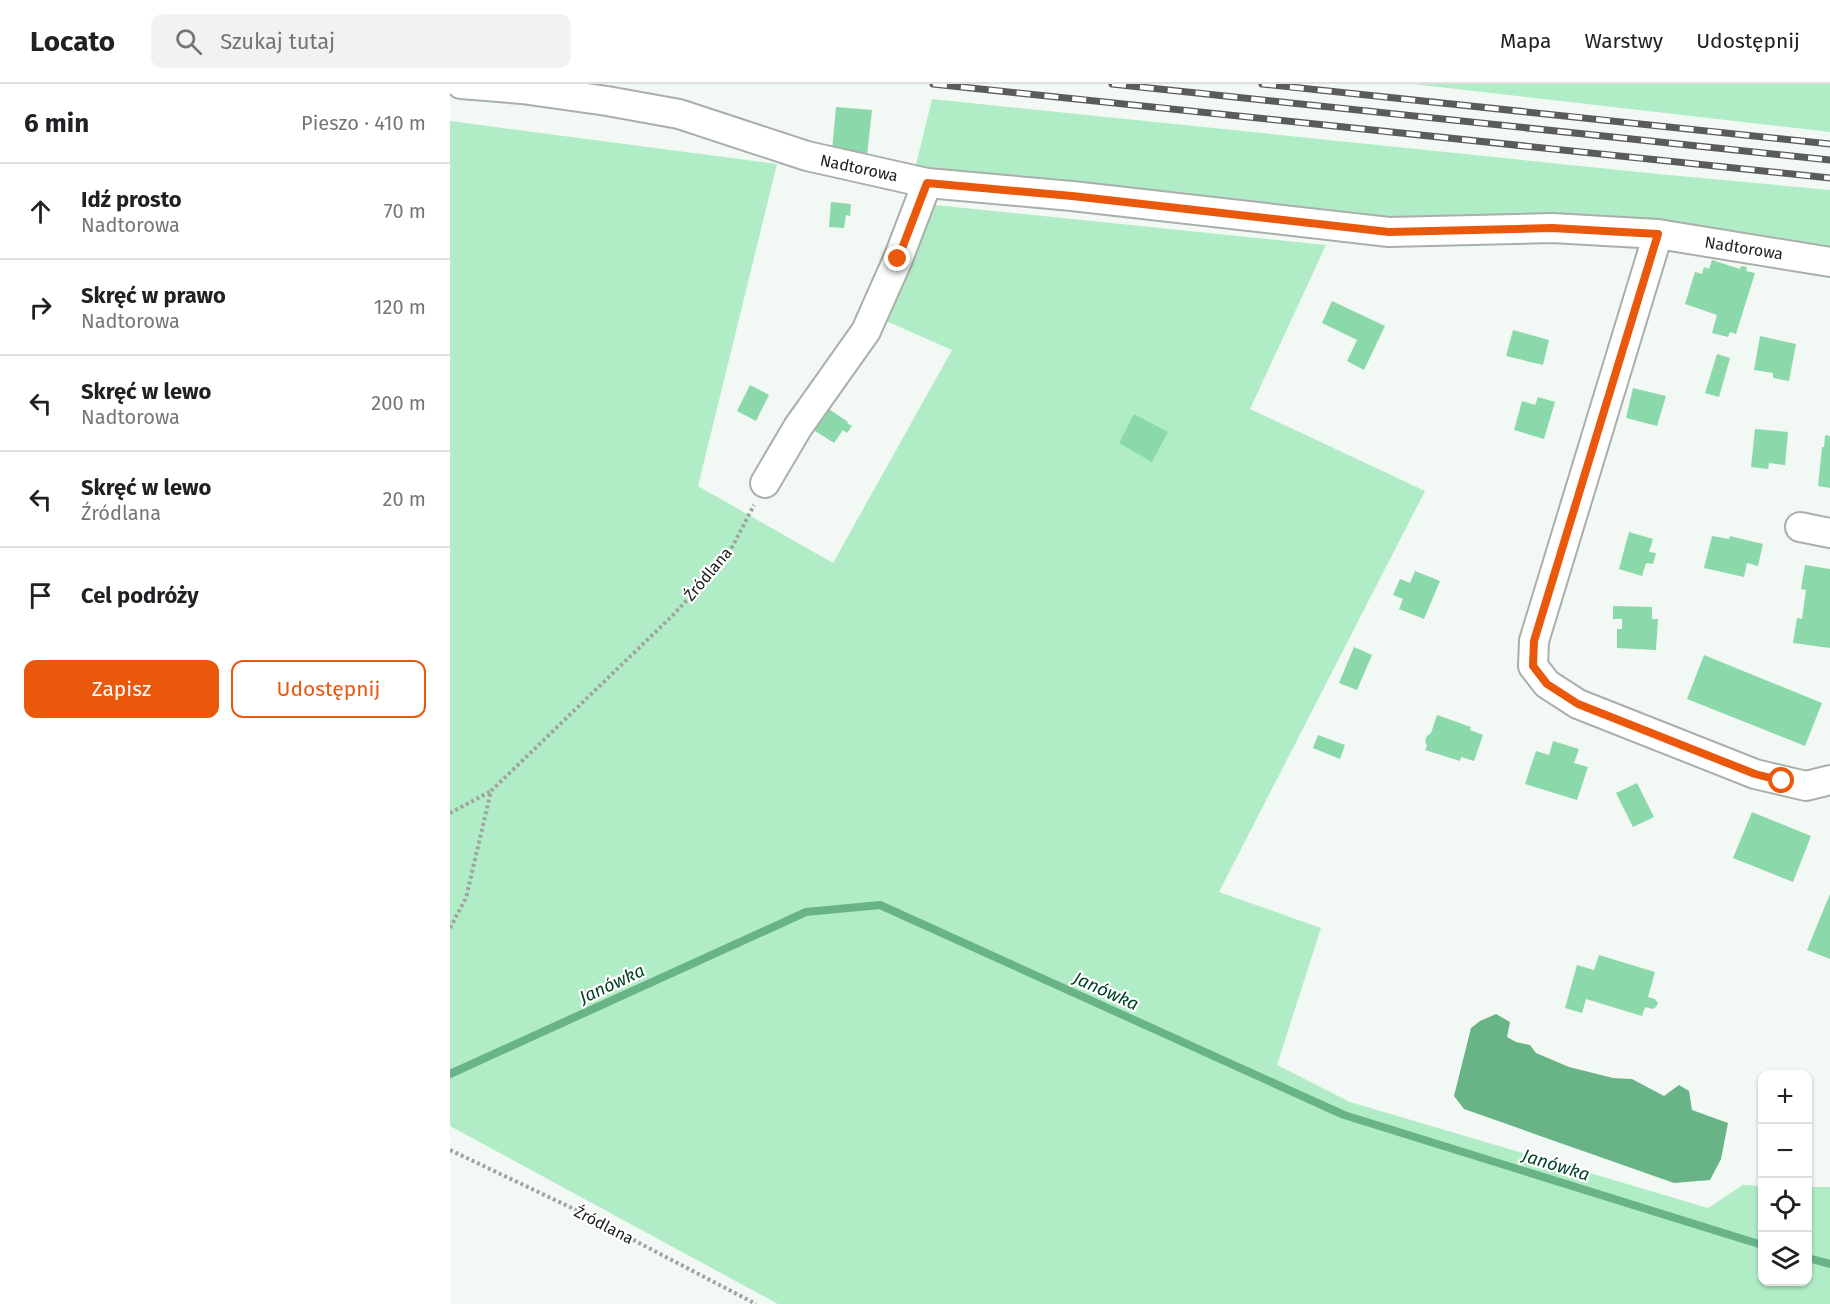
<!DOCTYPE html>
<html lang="pl">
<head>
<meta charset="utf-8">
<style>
	:root { --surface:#fff; --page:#f2f2f2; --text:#202124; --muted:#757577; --line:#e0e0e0; --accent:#ea580c }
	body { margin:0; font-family:"Fira Sans",sans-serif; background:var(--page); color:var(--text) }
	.controls { position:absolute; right:18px; bottom:18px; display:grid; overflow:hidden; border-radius:12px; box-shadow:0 2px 4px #0004 }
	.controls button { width:54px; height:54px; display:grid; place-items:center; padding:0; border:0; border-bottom:2px solid var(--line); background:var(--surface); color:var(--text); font:30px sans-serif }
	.stop { position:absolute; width:18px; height:18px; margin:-14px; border:4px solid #ea580c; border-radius:50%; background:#fff }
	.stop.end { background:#ea580c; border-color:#fff; box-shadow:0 2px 6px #0008 }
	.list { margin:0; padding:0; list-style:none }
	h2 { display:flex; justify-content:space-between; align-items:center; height:78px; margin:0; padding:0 24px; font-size:26px }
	h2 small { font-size:20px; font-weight:400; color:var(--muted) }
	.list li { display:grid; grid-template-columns:39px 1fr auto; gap:18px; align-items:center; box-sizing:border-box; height:96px; padding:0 24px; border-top:2px solid var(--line) }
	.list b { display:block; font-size:22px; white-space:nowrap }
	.list p { margin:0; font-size:20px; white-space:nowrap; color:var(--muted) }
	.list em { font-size:20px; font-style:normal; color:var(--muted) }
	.actions { display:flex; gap:12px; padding:18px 24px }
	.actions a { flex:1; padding:14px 0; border:2px solid var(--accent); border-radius:12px; text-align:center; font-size:21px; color:var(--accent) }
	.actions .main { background:var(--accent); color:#fff }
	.icon { flex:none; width:33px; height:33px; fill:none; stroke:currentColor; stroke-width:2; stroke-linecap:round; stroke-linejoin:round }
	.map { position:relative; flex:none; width:1380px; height:1220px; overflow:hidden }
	header { display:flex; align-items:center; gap:36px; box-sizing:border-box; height:84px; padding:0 30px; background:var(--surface); border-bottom:2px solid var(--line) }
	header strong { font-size:28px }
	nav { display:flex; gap:33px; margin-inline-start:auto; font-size:21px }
	.search { width:420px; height:54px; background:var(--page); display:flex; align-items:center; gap:15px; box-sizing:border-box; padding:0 21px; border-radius:12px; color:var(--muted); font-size:22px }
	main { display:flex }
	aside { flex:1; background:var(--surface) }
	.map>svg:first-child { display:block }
	.green { fill:#b0ecc6 }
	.water { fill:#68b487 }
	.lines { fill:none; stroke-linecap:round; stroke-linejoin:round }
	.stream { stroke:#68b487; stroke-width:8 }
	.building { fill:#8bd9aa }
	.street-casing { stroke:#a9afab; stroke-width:32 }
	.path { stroke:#9fa4a0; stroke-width:4; stroke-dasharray:3 3; stroke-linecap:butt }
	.street { stroke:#fff; stroke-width:28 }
	.rail-casing { stroke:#595c59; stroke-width:7 }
	.rail { stroke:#fff; stroke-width:4.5; stroke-dasharray:14; stroke-linecap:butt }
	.route { stroke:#ea580c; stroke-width:8 }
	.labels { text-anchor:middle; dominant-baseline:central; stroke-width:4.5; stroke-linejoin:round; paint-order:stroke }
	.street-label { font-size:16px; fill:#202220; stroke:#fff }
	.water-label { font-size:18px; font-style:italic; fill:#024226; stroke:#fff }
</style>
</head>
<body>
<header>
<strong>Locato</strong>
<div class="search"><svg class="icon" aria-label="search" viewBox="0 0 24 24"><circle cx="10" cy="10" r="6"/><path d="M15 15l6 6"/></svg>Szukaj tutaj</div>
<nav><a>Mapa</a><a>Warstwy</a><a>Udostępnij</a></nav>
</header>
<main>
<aside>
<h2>6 min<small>Pieszo · 410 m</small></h2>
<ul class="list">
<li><svg class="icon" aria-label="ahead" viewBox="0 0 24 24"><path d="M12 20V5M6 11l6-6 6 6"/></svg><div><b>Idź prosto</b><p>Nadtorowa</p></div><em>70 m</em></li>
<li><svg class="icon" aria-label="right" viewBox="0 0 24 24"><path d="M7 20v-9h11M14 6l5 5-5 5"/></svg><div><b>Skręć w prawo</b><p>Nadtorowa</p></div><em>120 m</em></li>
<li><svg class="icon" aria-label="left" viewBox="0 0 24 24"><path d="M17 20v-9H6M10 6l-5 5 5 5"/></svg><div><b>Skręć w lewo</b><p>Nadtorowa</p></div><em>200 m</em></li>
<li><svg class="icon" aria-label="left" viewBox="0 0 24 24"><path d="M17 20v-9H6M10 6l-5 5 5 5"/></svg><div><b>Skręć w lewo</b><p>Źródlana</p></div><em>20 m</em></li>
<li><svg class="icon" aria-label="arrive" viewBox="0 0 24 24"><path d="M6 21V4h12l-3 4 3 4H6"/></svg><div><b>Cel podróży</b></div></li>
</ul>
<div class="actions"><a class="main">Zapisz</a><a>Udostępnij</a></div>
</aside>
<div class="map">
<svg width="1380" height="1220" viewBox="0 0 1380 1220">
	<rect width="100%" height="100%" fill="#f2f8f4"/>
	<path class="green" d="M963,0H1380V48Z
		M482,15L1208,90L1380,106V166L935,140L464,89Z
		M0,37L327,80L248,402L383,479L502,266L436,237L485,121L876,161L800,325L975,407L769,808L871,844L827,981L900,1018L1258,1124L1293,1101L1312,1102V1198H1358V1103H1380V1220H328L0,1042Z"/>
	<path class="water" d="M1046,930L1060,938L1057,953L1066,958L1080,961L1086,969L1119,983L1163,994L1182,995L1214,1012L1229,1001L1239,1007L1242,1026L1278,1039L1271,1075L1260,1096L1224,1099L1014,1025L1004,1012L1021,944L1030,937Z"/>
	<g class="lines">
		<path class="stream" d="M0,990L356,828L430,821L894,1031L1312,1161
			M1358,1174L1380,1180"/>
	</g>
	<path class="building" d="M386,23L422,26L417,71L382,67Z
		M381,118L401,120L400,132L396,131L394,144L379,143Z
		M1262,176L1290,185L1291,182L1297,183L1296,187L1305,189L1286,250L1280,248L1278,253L1262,249L1267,231L1235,220L1245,188L1252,190L1254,183L1259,185Z
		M882,217L935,242L914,286L897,277L907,256L872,239Z
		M1063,246L1099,256L1093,281L1056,272Z
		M1310,252L1346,260L1339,297L1323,294V289L1304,286Z
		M1267,270L1280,274L1269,313L1255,309Z
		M300,301L319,311L306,337L287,327Z
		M1183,304L1216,312L1207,342L1176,334Z
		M1088,313L1105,318L1094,355L1064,346L1072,317L1085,321Z
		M376,323L398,338L397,339L402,342L397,349L393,346L384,359L362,345Z
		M684,330L718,348L702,378L669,359Z
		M1305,345L1338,348L1335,381L1319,379L1318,385L1301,383Z
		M1375,351L1380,352V404L1368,402L1372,363H1374Z
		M1179,448L1203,455L1199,468L1206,469L1203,480L1196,479L1192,492L1169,485Z
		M1262,452L1279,455L1280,452L1313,460L1308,482L1297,479L1294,493L1254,484Z
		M1355,481L1380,485V564L1343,559L1347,534L1352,535L1356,506L1351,505Z
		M965,487L990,497L974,535L949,525L953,515L943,511L950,495L960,499Z
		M1163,522L1202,523V535H1208L1206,566L1167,564V545H1172V535H1163Z
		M904,563L922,571L907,606L889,599Z
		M1254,571L1372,619L1355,662L1237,615Z
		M987,631L1021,643L1020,646L1033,651L1024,677L1011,673L1010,677L975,666L977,662L975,657L977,652L981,649Z
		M868,651L895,661L890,675L863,664Z
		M1103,657L1129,665L1124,679L1138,683L1127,716L1075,700L1086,667L1099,671Z
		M1187,699L1204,733L1183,743L1166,709Z
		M1302,728L1361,752L1343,798L1283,774Z
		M1380,810V875L1357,866Z
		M1149,871L1205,888L1198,913L1205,915L1208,919L1206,923L1203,925L1195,923L1192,932L1136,915L1132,929L1115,924L1127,881L1144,886Z"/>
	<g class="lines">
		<g class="street-casing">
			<path id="street" d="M11,0L72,5L157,17L229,30L357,72L477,99L622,112L939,148L1102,144L1208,150L1380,178
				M1208,150L1084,557L1083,582L1097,600L1128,620L1305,690L1356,702L1380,696
				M315,399L348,343L416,247L448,175L477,99
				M1350,443L1380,449"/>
		</g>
		<path class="path" d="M0,729L41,707
			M0,844L16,814L41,707L222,532L277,473L304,421
			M0,1066L124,1125L306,1220"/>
		<use href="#street" class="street"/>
		<g class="rail-casing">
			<path id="rail" d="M483,0L1380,94
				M662,0L1380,76
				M812,0L1380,60"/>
		</g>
		<use href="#rail" class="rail"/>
	</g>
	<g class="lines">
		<path class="route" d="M448,175L477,99L622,112L939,148L1102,144L1208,150L1084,557L1083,582L1097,600L1128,620L1305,690L1332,697"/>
	</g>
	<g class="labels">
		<g class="street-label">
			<text transform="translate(409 84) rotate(12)">Nadtorowa</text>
			<text transform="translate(1294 164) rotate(9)">Nadtorowa</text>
			<text transform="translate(258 490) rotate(-50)">Źródlana</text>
			<text transform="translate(154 1141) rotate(27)">Źródlana</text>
		</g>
		<g class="water-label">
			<text transform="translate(162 900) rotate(-25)">Janówka</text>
			<text transform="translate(656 907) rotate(24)">Janówka</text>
			<text transform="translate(1106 1081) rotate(17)">Janówka</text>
		</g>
	</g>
</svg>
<div class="controls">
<button>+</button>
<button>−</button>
<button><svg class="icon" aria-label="locate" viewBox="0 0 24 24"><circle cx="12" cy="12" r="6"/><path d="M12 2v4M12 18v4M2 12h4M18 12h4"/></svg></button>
<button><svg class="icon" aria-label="layers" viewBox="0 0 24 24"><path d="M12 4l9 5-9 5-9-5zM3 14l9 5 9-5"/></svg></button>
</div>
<div class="stop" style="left:1332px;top:697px"></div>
<div class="stop end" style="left:448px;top:175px"></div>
</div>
</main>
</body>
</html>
